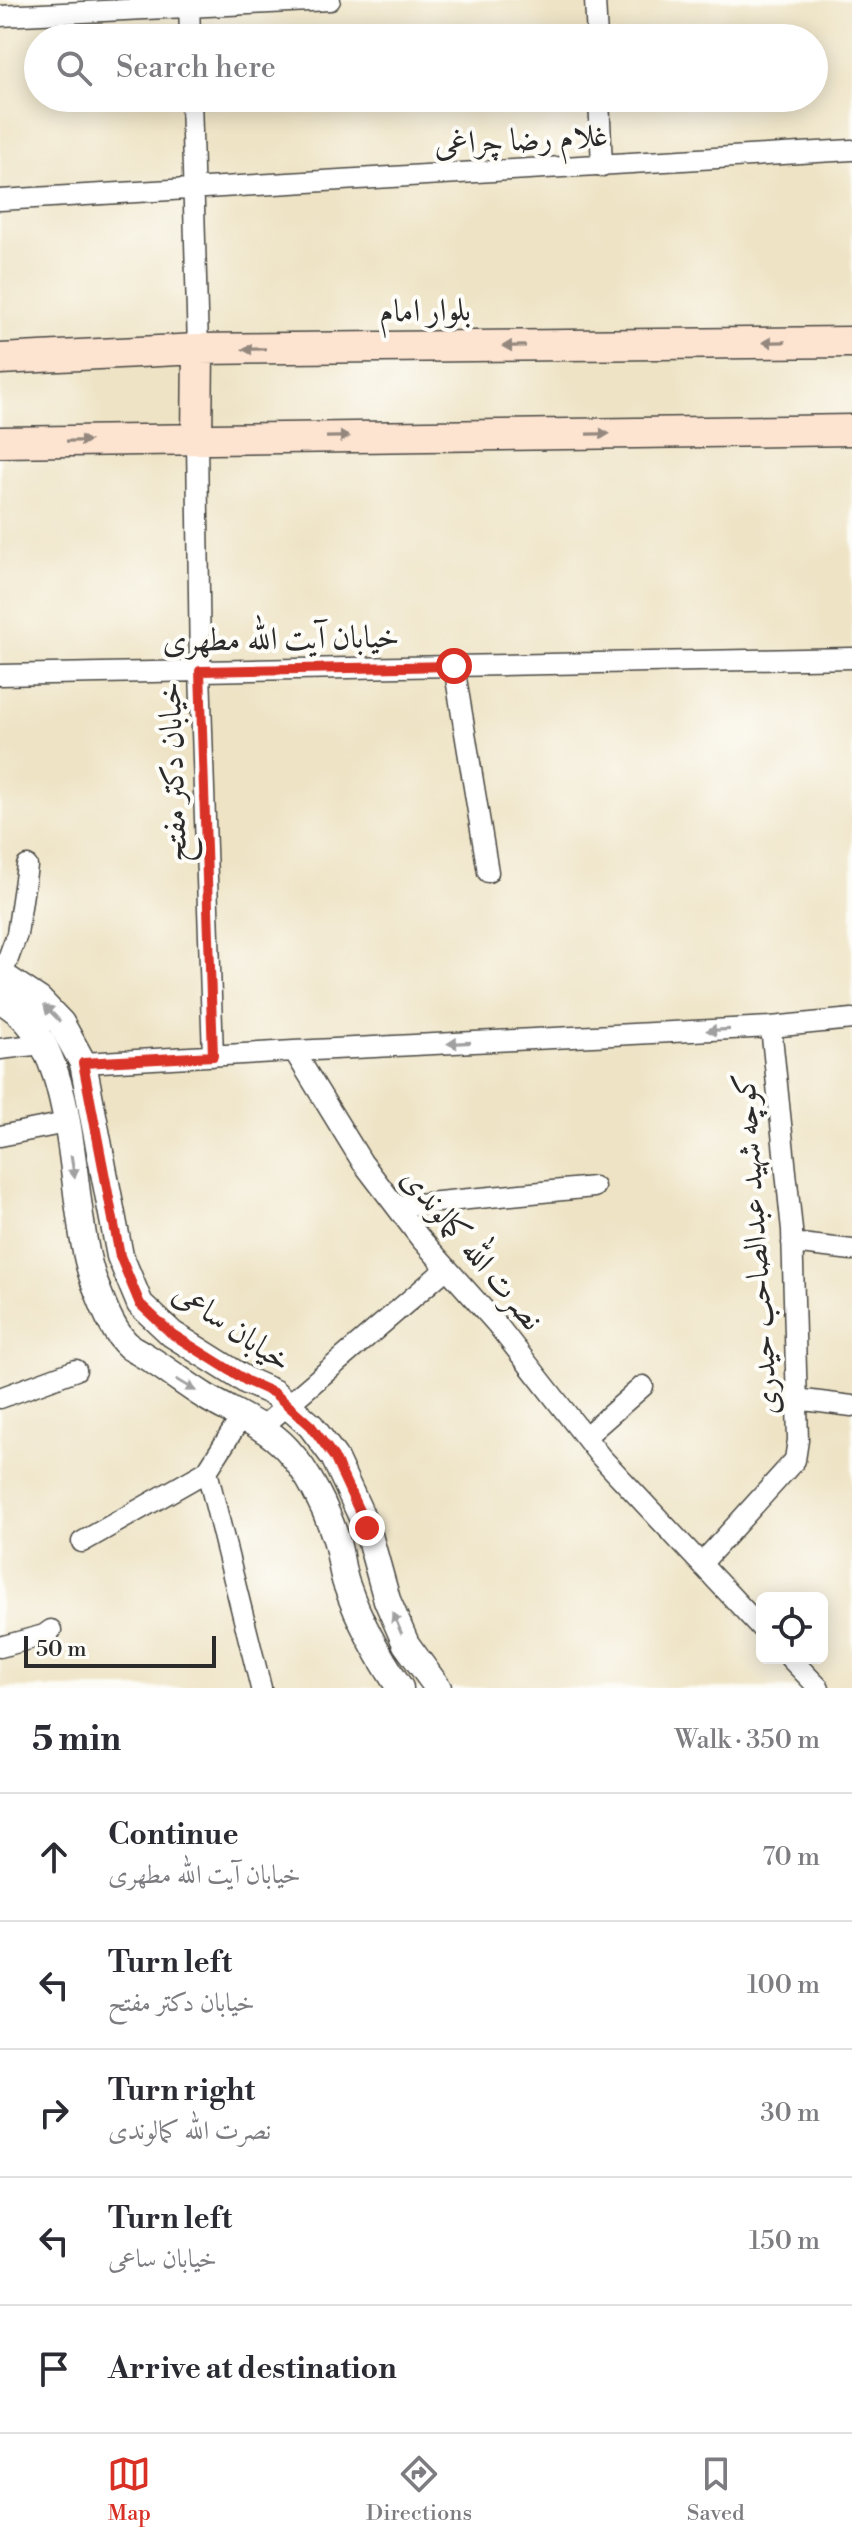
<!DOCTYPE html>
<html lang="en">
<head>
<meta charset="utf-8">
<style>
	:root { --surface:#fff; --page:#f2f2f3; --text:#2b2b33; --muted:#7c7c81; --line:#e1e1e2; --accent:#d93025 }
	body { margin:0; font-family:"Libre Bodoni",Amiri,serif; background:var(--page); color:var(--text) }
	.controls { position:absolute; right:24px; bottom:24px; display:grid; overflow:hidden; border-radius:12px; box-shadow:0 4px 20px #0003 }
	.controls button { width:72px; height:72px; display:grid; place-items:center; padding:0; border:0; border-bottom:2px solid var(--line); background:var(--surface); color:var(--text); font:40px sans-serif }
	.scale { position:absolute; left:24px; bottom:20px; width:192px; box-sizing:border-box; padding-left:8px; border:4px solid #2b2b2b; border-top:0; font-size:22px; line-height:28px; white-space:nowrap; color:#2b2b2b; -webkit-text-stroke:6px #fdfcf7; paint-order:stroke }
	.stop { position:absolute; width:24px; height:24px; margin:-18px; border:6px solid #d93025; border-radius:50%; background:#fff }
	.stop.end { background:#d93025; border-color:#fff; box-shadow:0 2px 8px #0008 }
	.list { margin:0; padding:0; list-style:none }
	h2 { display:flex; justify-content:space-between; align-items:center; height:104px; margin:0; padding:0 32px; font-size:34px }
	h2 small { font-size:26px; font-weight:400; color:var(--muted) }
	.list li { display:grid; grid-template-columns:52px 1fr auto; gap:24px; align-items:center; box-sizing:border-box; height:128px; padding:0 32px; border-top:2px solid var(--line) }
	.list b { display:block; font-size:30px; white-space:nowrap }
	.list p { margin:0; font-size:26px; white-space:nowrap; color:var(--muted) }
	.list em { font-size:26px; font-style:normal; color:var(--muted) }
	.icon { flex:none; width:44px; height:44px; fill:none; stroke:currentColor; stroke-width:2; stroke-linecap:round; stroke-linejoin:round }
	.map { position:relative; flex:none; width:852px; height:1688px; overflow:hidden }
	.search { position:absolute; background:var(--surface); box-shadow:0 4px 20px #0003; left:24px; right:24px; top:24px; height:88px; display:flex; align-items:center; gap:20px; box-sizing:border-box; padding:0 28px; border-radius:44px; color:var(--muted); font-size:30px }
	.sheet { height:744px; background:var(--surface) }
	nav { display:flex; justify-content:space-around; align-items:center; box-sizing:border-box; height:112px; border-top:2px solid var(--line); background:var(--surface); font-size:22px; color:var(--muted) }
	nav a { display:grid; justify-items:center; gap:4px }
	nav .on { color:var(--accent) }
	.map>svg:first-child { display:block }
	.lines { fill:none; stroke-linecap:round; stroke-linejoin:round }
	.minor-casing { stroke:#484742; stroke-width:23 }
	.tertiary-casing { stroke:#484742; stroke-width:29 }
	.secondary-casing { stroke:#484742; stroke-width:33 }
	.minor { stroke:#fff; stroke-width:20 }
	.tertiary { stroke:#fff; stroke-width:26 }
	.secondary { stroke:#fde4d1; stroke-width:30 }
	.oneway { fill:#94887e }
	.oneway2 { fill:#a0a0a0 }
	.route { stroke:#d93025; stroke-width:10 }
	.labels { text-anchor:middle; dominant-baseline:central; stroke-width:8; stroke-linejoin:round; paint-order:stroke }
	.street-label { font-size:32px; fill:#2b2b2b; stroke:#fdfcf7 }
</style>
</head>
<body>
<div class="map">
<svg width="852" height="1688" viewBox="0 0 852 1688">
	<rect width="100%" height="100%" fill="#fdfcf7"/>
	<filter id="ink" filterUnits="userSpaceOnUse"><feTurbulence type="fractalNoise" baseFrequency=".0125" numOctaves="2"/><feDisplacementMap in="SourceGraphic" scale="16" xChannelSelector="R" yChannelSelector="G"/><feConvolveMatrix kernelMatrix="1 2 1 2 8 2 1 2 1" color-interpolation-filters="sRGB"/></filter>
	<filter id="wash" filterUnits="userSpaceOnUse"><feTurbulence type="fractalNoise" baseFrequency=".006" numOctaves="4" result="noise"/><feDisplacementMap in="SourceGraphic" scale="32" xChannelSelector="R" yChannelSelector="G"/><feGaussianBlur stdDeviation="1.8" result="paint"/><feColorMatrix in="noise" values="0 0 0 0 0 0 0 0 0 0 0 0 0 0 0 0 0 1.4 0 .05"/><feComposite in="paint" operator="in"/></filter>
	<g filter="url(#wash)">
		<rect width="100%" height="100%" fill="#eee3c5"/>
	</g>
	<g filter="url(#ink)">
		<g class="lines">
			<g class="minor-casing">
				<path id="minor" d="M189,0L190,38
					M595,0L597,38
					M0,16L330,0
					M191,98L198,349
					M599,98L602,166
					M0,200L852,150
					M197,439L200,671L213,1056
					M454,666L488,872
					M0,675L852,658
					M2,975L17,934L27,866
					M0,1049L42,1044
					M294,1051L771,1027L852,1019
					M83,1063L294,1051L362,1162L420,1238L495,1322L600,1456L762,1629
					M0,1136L66,1123
					M396,1206L594,1187
					M792,1243L852,1250
					M0,1398L76,1370
					M796,1399L852,1406
					M242,1416L207,1471L261,1688
					M261,1428L447,1268
					M585,1437L643,1386
					M82,1542L207,1471
					M701,1564L795,1460L798,1440L792,1230L771,1027
					M0,1647L44,1635L51,1630
					M790,1658L819,1688"/>
			</g>
			<g class="tertiary-casing">
				<path id="tertiary" d="M0,974L39,1000L61,1023L83,1063L120,1256L140,1304L172,1334L247,1381L274,1393L311,1426L334,1457L367,1528L387,1600L406,1644L438,1688
					M0,1000C85,1042 65,1205 95,1284C103,1304 112,1332 130,1347C131,1348 139,1352 140,1353C163,1366 183,1383 206,1397C233,1413 265,1425 287,1449C309,1473 326,1508 336,1539C341,1554 341,1571 347,1586C360,1623 378,1655 400,1688"/>
			</g>
			<g class="secondary-casing">
				<path id="secondary" d="M0,359L198,349L852,342
					M197,439L198,349
					M0,442L852,430"/>
			</g>
			<use href="#minor" class="minor"/>
			<use href="#tertiary" class="tertiary"/>
			<use href="#secondary" class="secondary"/>
		</g>
		<defs><path id="oneway-solid" d="M-6-.8H1V-3.2L6.5 0L1 3.2V.8H-6Z" transform="scale(2)"/></defs>
		<g class="oneway">
			<use href="#oneway-solid" transform="translate(774 342) rotate(179)"/>
			<use href="#oneway-solid" transform="translate(514 346) rotate(179)"/>
			<use href="#oneway-solid" transform="translate(254 349) rotate(179)"/>
			<use href="#oneway-solid" transform="translate(598 434) rotate(-1)"/>
			<use href="#oneway-solid" transform="translate(338 437) rotate(-1)"/>
			<use href="#oneway-solid" transform="translate(78 441) rotate(-1)"/>
		</g>
		<g class="oneway2">
			<use href="#oneway-solid" transform="translate(52 1013) rotate(-134)"/>
			<use href="#oneway-solid" transform="translate(718 1030) rotate(177)"/>
			<use href="#oneway-solid" transform="translate(459 1043) rotate(177)"/>
			<use href="#oneway-solid" transform="translate(73 1167) rotate(81)"/>
			<use href="#oneway-solid" transform="translate(186 1385) rotate(31)"/>
			<use href="#oneway-solid" transform="translate(397 1623) rotate(-113)"/>
		</g>
	</g>
	<g class="lines" filter="url(#ink)">
		<path class="route" d="M367,1528L334,1457L311,1426L274,1393L247,1381L172,1334L140,1304L120,1256L83,1063L213,1056L200,671L454,666"/>
	</g>
	<g class="labels">
		<g class="street-label">
			<text transform="translate(521 140) rotate(-3)">غلام رضا چراغی</text>
			<text transform="translate(425 311) rotate(-1)">بلوار امام</text>
			<text transform="translate(281 639) rotate(-1)">خیابان آیت الله مطهری</text>
			<text transform="translate(173 772) rotate(-92)">خیابان دکتر مفتح</text>
			<text transform="translate(756 1244) rotate(-94)">کوچه شهید عبدالصاحب حیدری</text>
			<text transform="translate(472 1249) rotate(50)">نصرت الله کمالوندی</text>
			<text transform="translate(232 1327) rotate(34)">خیابان ساعی</text>
		</g>
	</g>
</svg>
<div class="controls">
<button><svg class="icon" aria-label="locate" viewBox="0 0 24 24"><circle cx="12" cy="12" r="6"/><path d="M12 2v4M12 18v4M2 12h4M18 12h4"/></svg></button>
</div>
<div class="scale">50 m</div>
<div class="stop" style="left:454px;top:666px"></div>
<div class="stop end" style="left:367px;top:1528px"></div>
<div class="search"><svg class="icon" aria-label="search" viewBox="0 0 24 24"><circle cx="10" cy="10" r="6"/><path d="M15 15l6 6"/></svg>Search here</div>
</div>
<section class="sheet">
<h2>5 min<small>Walk · 350 m</small></h2>
<ul class="list">
<li><svg class="icon" aria-label="ahead" viewBox="0 0 24 24"><path d="M12 20V5M6 11l6-6 6 6"/></svg><div><b>Continue</b><p>خیابان آیت الله مطهری</p></div><em>70 m</em></li>
<li><svg class="icon" aria-label="left" viewBox="0 0 24 24"><path d="M17 20v-9H6M10 6l-5 5 5 5"/></svg><div><b>Turn left</b><p>خیابان دکتر مفتح</p></div><em>100 m</em></li>
<li><svg class="icon" aria-label="right" viewBox="0 0 24 24"><path d="M7 20v-9h11M14 6l5 5-5 5"/></svg><div><b>Turn right</b><p>نصرت الله کمالوندی</p></div><em>30 m</em></li>
<li><svg class="icon" aria-label="left" viewBox="0 0 24 24"><path d="M17 20v-9H6M10 6l-5 5 5 5"/></svg><div><b>Turn left</b><p>خیابان ساعی</p></div><em>150 m</em></li>
<li><svg class="icon" aria-label="arrive" viewBox="0 0 24 24"><path d="M6 21V4h12l-3 4 3 4H6"/></svg><div><b>Arrive at destination</b></div></li>
</ul>
</section>
<nav>
<a class="on"><svg class="icon" aria-label="map" viewBox="0 0 24 24"><path d="M3 6l6-2 6 2 6-2v14l-6 2-6-2-6 2zM9 4v14M15 6v14"/></svg>Map</a>
<a><svg class="icon" aria-label="directions" viewBox="0 0 24 24"><path d="M12 3l9 9-9 9-9-9zM9 14v-3h6M13 9l2 2-2 2"/></svg>Directions</a>
<a><svg class="icon" aria-label="saved" viewBox="0 0 24 24"><path d="M7 4h10v16l-5-4-5 4z"/></svg>Saved</a>
</nav>
</body>
</html>
